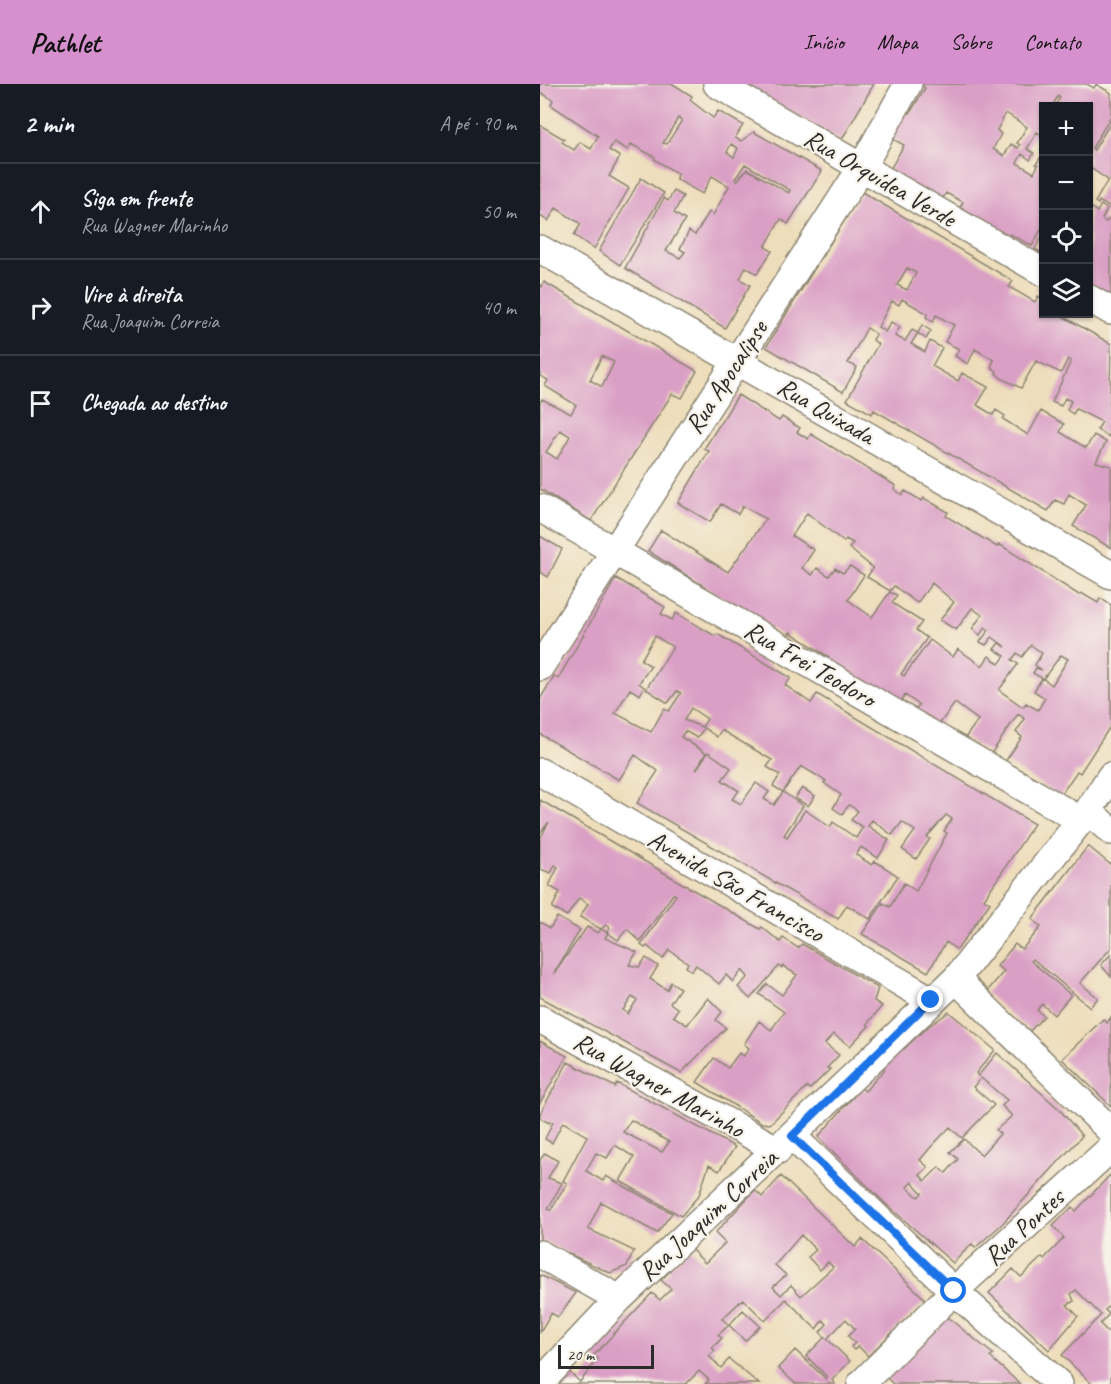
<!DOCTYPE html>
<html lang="pt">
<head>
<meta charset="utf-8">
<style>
	:root { --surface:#171b24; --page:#20242c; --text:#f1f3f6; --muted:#9ea1a6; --line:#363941; --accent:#d690ce }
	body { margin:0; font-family:Caveat,sans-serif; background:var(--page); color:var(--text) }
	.controls { position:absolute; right:18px; top:18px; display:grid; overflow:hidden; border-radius:0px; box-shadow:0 2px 4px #0004 }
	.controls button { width:54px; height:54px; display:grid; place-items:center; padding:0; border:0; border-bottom:2px solid var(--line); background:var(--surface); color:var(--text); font:30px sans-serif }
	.scale { position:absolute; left:18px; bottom:15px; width:96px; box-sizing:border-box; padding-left:6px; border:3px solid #2b2b2b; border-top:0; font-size:16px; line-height:21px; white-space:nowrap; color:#2b2b2b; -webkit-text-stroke:4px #f7f3e8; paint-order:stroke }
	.stop { position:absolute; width:18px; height:18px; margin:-14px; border:4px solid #1a73e8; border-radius:50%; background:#fff }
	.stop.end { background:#1a73e8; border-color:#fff; box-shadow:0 2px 6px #0008 }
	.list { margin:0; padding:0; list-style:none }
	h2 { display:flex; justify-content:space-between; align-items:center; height:78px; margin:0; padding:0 24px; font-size:26px }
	h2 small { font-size:20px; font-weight:400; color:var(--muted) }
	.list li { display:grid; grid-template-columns:39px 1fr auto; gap:18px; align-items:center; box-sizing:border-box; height:96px; padding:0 24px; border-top:2px solid var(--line) }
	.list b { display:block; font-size:22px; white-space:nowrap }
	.list p { margin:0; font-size:20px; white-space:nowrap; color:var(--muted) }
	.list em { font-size:20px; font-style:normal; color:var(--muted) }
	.icon { flex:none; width:33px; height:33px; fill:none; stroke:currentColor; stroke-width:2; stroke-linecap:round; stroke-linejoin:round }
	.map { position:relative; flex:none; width:571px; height:1300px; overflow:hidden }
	header { display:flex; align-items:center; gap:36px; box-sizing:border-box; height:84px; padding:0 30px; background:var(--accent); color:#111 }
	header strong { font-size:28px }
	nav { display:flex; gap:33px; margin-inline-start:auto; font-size:21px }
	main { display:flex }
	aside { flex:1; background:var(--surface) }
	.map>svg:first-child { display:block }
	.building { fill:#da9fc5; fill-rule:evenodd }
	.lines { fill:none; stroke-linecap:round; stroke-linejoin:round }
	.street-casing { stroke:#8c8472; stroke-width:30 }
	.street { stroke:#fff; stroke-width:27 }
	.route { stroke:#1a73e8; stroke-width:8 }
	.labels { text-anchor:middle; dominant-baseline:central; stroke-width:4.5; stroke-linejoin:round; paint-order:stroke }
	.street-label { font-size:26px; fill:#2b2b2b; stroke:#f7f3e8 }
</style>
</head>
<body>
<header>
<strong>Pathlet</strong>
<nav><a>Início</a><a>Mapa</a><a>Sobre</a><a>Contato</a></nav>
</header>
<main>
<aside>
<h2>2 min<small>A pé · 90 m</small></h2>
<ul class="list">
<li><svg class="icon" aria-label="ahead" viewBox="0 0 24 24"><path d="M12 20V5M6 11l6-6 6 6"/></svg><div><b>Siga em frente</b><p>Rua Wagner Marinho</p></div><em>50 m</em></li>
<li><svg class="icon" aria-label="right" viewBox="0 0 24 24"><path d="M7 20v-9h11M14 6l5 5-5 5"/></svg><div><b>Vire à direita</b><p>Rua Joaquim Correia</p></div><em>40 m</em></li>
<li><svg class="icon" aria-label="arrive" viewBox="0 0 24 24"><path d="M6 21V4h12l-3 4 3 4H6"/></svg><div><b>Chegada ao destino</b></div></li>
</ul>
</aside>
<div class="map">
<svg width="571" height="1300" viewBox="0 0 571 1300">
	<rect width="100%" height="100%" fill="#f7f3e8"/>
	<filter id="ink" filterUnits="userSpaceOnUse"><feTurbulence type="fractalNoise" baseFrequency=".0167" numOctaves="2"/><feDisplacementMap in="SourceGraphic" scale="12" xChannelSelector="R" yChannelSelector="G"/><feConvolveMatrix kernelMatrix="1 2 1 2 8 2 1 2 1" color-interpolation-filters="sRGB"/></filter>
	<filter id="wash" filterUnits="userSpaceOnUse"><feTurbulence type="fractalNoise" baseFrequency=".008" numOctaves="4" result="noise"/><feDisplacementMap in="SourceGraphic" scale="24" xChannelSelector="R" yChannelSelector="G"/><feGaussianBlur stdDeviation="1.35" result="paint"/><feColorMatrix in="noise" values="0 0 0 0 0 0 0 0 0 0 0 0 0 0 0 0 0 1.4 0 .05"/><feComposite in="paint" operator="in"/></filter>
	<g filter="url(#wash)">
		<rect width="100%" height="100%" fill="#edddba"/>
		<g id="blocks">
			<path class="building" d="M0,0H133L152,12L150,16L173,34L178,27L203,41L195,54L201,57L214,48L282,87L248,140L241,135L225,163L232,167L217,190L206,183L200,195L210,201L185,244L85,184L124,114L128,117L134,107L143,112L134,129L145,136L126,167L140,174L145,168L140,165L149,147L155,151L169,128L173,131L189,102L172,92L162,110L136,95L138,90L114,75L115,73L91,60L88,66L74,58L69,66L80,73L69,92L89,104L54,165L34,151L41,140L16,124L8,137L0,132V41L24,55L22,58L34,66L40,58L51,65L58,52L11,21L13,16L0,8ZM138,34L142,36L127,60L123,59ZM191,60L198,64L194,73L187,68ZM205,80L250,106L249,109L207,85L197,97L195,95Z
				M202,0H334L301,57Z
				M381,0H547L554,4L556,0L571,9V32L552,64L554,66L571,38V124L559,117L558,120L555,118L568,96L549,83V22H515L520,14L518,12L512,22H503V52L497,48L487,65L494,69L490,76L482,70L477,79L494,89L498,81L496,80L501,73L503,74V142L492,162L470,150L466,158L431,138L435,132L420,124L423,118L406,109L400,119L348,89L364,61L349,53L364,26L370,29L385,4ZM466,29L487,43L477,59L480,61L478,64L471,60L464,72L453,65L461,50L457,46Z
				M101,94L124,109L80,181L59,167Z
				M322,108L473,197L469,203L495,218L498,212L503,215V230H519L571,260L569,353L557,346L562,338L536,325L533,330L527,326L531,317L525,314L521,322L512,318L531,277L528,275L521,289L496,277L481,304L461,294L456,289L457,287L451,283L454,276L435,265L428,280L415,272L419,265L405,258L414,241L396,231L393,238L386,233L388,230L362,215L359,221L352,217L338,243L345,248L351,238L360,243L355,252L365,257L372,246L378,249L371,260L385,268L390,257L402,264L392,282L418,297L422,289L448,303L437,321L453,331L456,326L465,332L463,335L488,351L501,327L524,340L520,348L546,364L554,351L566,358L556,378L571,382V464L533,442L546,421L529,410L524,420L515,416L508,427L334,326L332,330L307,316L338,260L333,256L336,250L327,244L308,279L317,283L303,308L226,263ZM367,184L376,189L367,206L357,201Z
				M549,121L557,128L561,121L567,125L562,135L566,138L571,133V219L549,206Z
				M503,151V170L495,165Z
				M4,198L157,287L142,314L132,310L51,437L0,405V319L2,315L31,330L36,321L5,302L8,296L0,292V201L2,203ZM62,272L74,278L62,303L50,296ZM20,346L30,352L17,375L6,368Z
				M382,241L391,247L386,255L378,249Z
				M198,311L239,337L242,333L260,344L257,348L268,355L271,350L356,402L354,405L362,411L365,407L382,417L384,414L408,428L406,432L457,463L459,460L539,511L541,509L558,519L560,514L571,521V641L540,689L537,687L520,712L465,678L482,653L476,648L485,635L478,630L451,670L425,654L438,636L415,619L397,643L373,629L379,621L365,611L359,621L286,577L289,573L250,548L246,554L108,467L121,446L188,488L226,435L203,422L198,430L181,420L170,438L138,419L169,367L164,365ZM267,429L304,458L306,455L313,459L309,464L333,484L327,493L350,507L354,502L377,519L392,499L414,518L400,536L416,546L432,524L442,531L432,545L440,551L445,543L449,546L440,558L446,561L452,553L466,563L459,559L454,565L465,572L459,580L449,572L442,582L418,565L413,573L390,556L364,592L361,590L387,554L376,546L382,538L352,519L357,511L350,508L332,533L308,516L324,491L310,482L303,489L295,484L289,492L277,484L272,491L262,484L274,466L252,452ZM491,561L502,569L495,581L502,586L496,584L493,589L503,595L521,571L528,575L512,601L502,594L494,607L505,614L498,626L486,619L483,623L459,606L478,580L472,576L477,569L482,573Z
				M0,452L22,465L8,493L0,488Z
				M76,494L125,523L121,530L132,536L136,529L175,552L177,550L251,594L245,601L271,619L277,610L494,740L444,815L450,819L417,866L406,858L388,888L322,850L343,819L350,823L364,799L376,807L407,749L404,747L412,735L406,731L387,753L390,755L376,775L362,765L375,747L362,738L352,751L332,736L328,742L349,756L338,774L321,763L316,771L332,781L335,777L358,792L330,835L307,821L298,835L97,719L118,687L95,671L79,696L0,650V615L14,592L18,595ZM115,552L133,563L106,605L128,619L137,607L141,609L129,627L124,625L111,648L75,629L90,605L100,611L104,603L99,599L111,582L101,576ZM151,624L167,635L162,643L144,636ZM164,644L177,653L181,646L232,676L227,683L240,691L233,702L243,708L261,682L286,697L284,699L301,711L293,724L302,730L309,721L318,727L311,736L323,743L316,754L293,738L290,743L265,726L247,753L244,751L263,722L243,708L234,721L224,715L229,708L216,699L201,720L192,715L199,707L182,696L191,684L168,668L156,686L166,669L141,653L145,647L157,654Z
				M262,704L275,712L268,722L255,714Z
				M0,716L220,845L222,843L240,858L243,854L258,864L262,860L338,904L334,917L342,922L327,940L329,942L310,962L293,950L285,960L299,971L287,984L290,985L270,1005L267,1003L230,1040L222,1039L157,998L174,974L188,984L199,969L204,972L209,964L204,960L219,937L231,946L244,928L219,910L227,900L242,911L257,891L243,882L241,884L239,882L210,915L198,903L208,893L202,886L193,898L186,891L179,900L156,881L152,887L146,883L148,879L129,866L123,875L107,862L105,864L101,861L136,811L133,810L100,857L87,845L78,856L67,848L70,844L66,841L61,845L68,849L65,854L97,868L89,881L99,883L106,874L118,882L110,895L127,906L131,898L140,904L130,919L138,925L133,932L147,941L168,914L182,928L176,936L186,944L141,989L0,913V838L10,844L17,833L40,846L13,891L47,843L58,849L61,845L40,833L48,820L39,814L27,832L12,824L20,808L9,802L18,783L15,781L11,789L0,785V755L9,738L0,749ZM92,913L97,916L88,930L83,926Z
				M548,762L571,781V864L540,899L558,914L550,923L493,875L491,877L531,911L514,931L502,920L497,926L504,932L490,947L446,909L464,887L457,882L475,860L482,865L501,843L492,835Z
				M571,870V893L561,881Z
				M409,928L455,966L436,989L438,992L457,969L520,1026L542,1052L461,1141L435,1164L432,1160L413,1179L347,1121L278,1053L321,1004L325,1007L345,985L342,982L361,962L364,965L385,945ZM441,994L467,1016L462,1022L472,1032L456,1046L460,1050L441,1071L424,1055L410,1068L418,1075L406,1089L399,1083L385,1097L380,1091L388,1083L380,1076L390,1064L410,1043L422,1054L454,1021L433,1003ZM372,1098L382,1109L378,1113L367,1103Z
				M571,933V1022L522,975L563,935L567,939Z
				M0,957L27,972L0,1019Z
				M28,978L75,1003L77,999L195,1063L179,1087L169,1081L159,1111L141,1132L80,1097L94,1073L75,1061L67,1074L56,1069L46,1087L63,1097L66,1092L132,1129L117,1149L61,1118L48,1145L94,1167L87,1182L70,1189L0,1156V1076L5,1069L18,1077L8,1094L22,1099L8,1125L11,1126L27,1099L23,1097L47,1052L23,1038L12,1059L5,1055L13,1038L10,1037L9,1039L0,1034V1030ZM91,1036L129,1058L122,1068L83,1048Z
				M571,1090V1220L565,1226L569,1230L560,1240L571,1251V1300H552L522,1271L561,1231L536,1206L531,1210L534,1217L527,1221L538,1232L509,1266L449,1209L473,1185L481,1193L502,1173L504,1175L524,1154L513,1142L532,1123L536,1127Z
				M241,1092L315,1163L322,1155L386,1216L328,1272L318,1262L314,1266L311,1263L315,1259L308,1252L315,1245L306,1235L287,1255L310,1277L292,1296L295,1300H256L238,1284L255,1266L286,1295L287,1293L266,1272L285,1253L280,1248L287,1240L283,1236L276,1245L246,1215L225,1237L203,1215L182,1235L189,1241L178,1251L182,1254L172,1264L175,1267L169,1272L181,1284L189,1275L219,1300H165L169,1296L159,1287L146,1300H14L28,1287L40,1298L58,1275L53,1272L112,1209L120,1216L131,1205L121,1196L130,1187L128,1185L150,1164L165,1179L185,1159L175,1149L215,1106L222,1113ZM261,1151L276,1166L268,1173L280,1186L288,1178L293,1183L261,1212L251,1201L241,1211L233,1203L246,1191L235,1181Z
				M0,1191L36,1209L18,1233L11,1229L0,1248Z
				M203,1226L220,1242L205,1257L189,1241Z
				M406,1232L453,1270L450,1273L480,1300H353L345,1292Z"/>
		</g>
	</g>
	<g filter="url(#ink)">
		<use href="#blocks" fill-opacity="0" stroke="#8c8472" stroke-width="1.5"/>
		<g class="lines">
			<g class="street-casing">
				<path id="street" d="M177,0L503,188
					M0,165L571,491
					M548,214L571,227
					M0,424L540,736
					M0,583L322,83L368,0
					M0,688L391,916
					M548,727L571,747
					M416,895L571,1047
					M0,935L238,1066
					M252,1052L414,1207L519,1300
					M0,1170L79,1215
					M0,1299L79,1215L416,895L548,727L571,692
					M321,1300L414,1207L571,1064"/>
			</g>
			<use href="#street" class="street"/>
		</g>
	</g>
	<g class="lines" filter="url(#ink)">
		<path class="route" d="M391,916L252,1052L414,1207"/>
	</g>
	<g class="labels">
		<g class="street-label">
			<text transform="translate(340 94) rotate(30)">Rua Orquídea Verde</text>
			<text transform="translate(186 293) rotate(-57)">Rua Apocalipse</text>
			<text transform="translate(286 327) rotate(30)">Rua Quixada</text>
			<text transform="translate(270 580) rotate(30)">Rua Frei Teodoro</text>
			<text transform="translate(196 802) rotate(30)">Avenida São Francisco</text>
			<text transform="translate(119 1001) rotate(29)">Rua Wagner Marinho</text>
			<text transform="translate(168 1131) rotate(-43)">Rua Joaquim Correia</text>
			<text transform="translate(484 1143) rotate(-43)">Rua Pontes</text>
		</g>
	</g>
</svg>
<div class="controls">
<button>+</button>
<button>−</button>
<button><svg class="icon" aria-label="locate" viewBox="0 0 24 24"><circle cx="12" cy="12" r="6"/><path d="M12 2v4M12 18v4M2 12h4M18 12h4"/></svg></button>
<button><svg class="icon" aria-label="layers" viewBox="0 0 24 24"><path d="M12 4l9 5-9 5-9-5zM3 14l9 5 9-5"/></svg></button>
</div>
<div class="scale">20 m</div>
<div class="stop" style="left:414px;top:1207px"></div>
<div class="stop end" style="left:391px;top:916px"></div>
</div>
</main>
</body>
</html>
